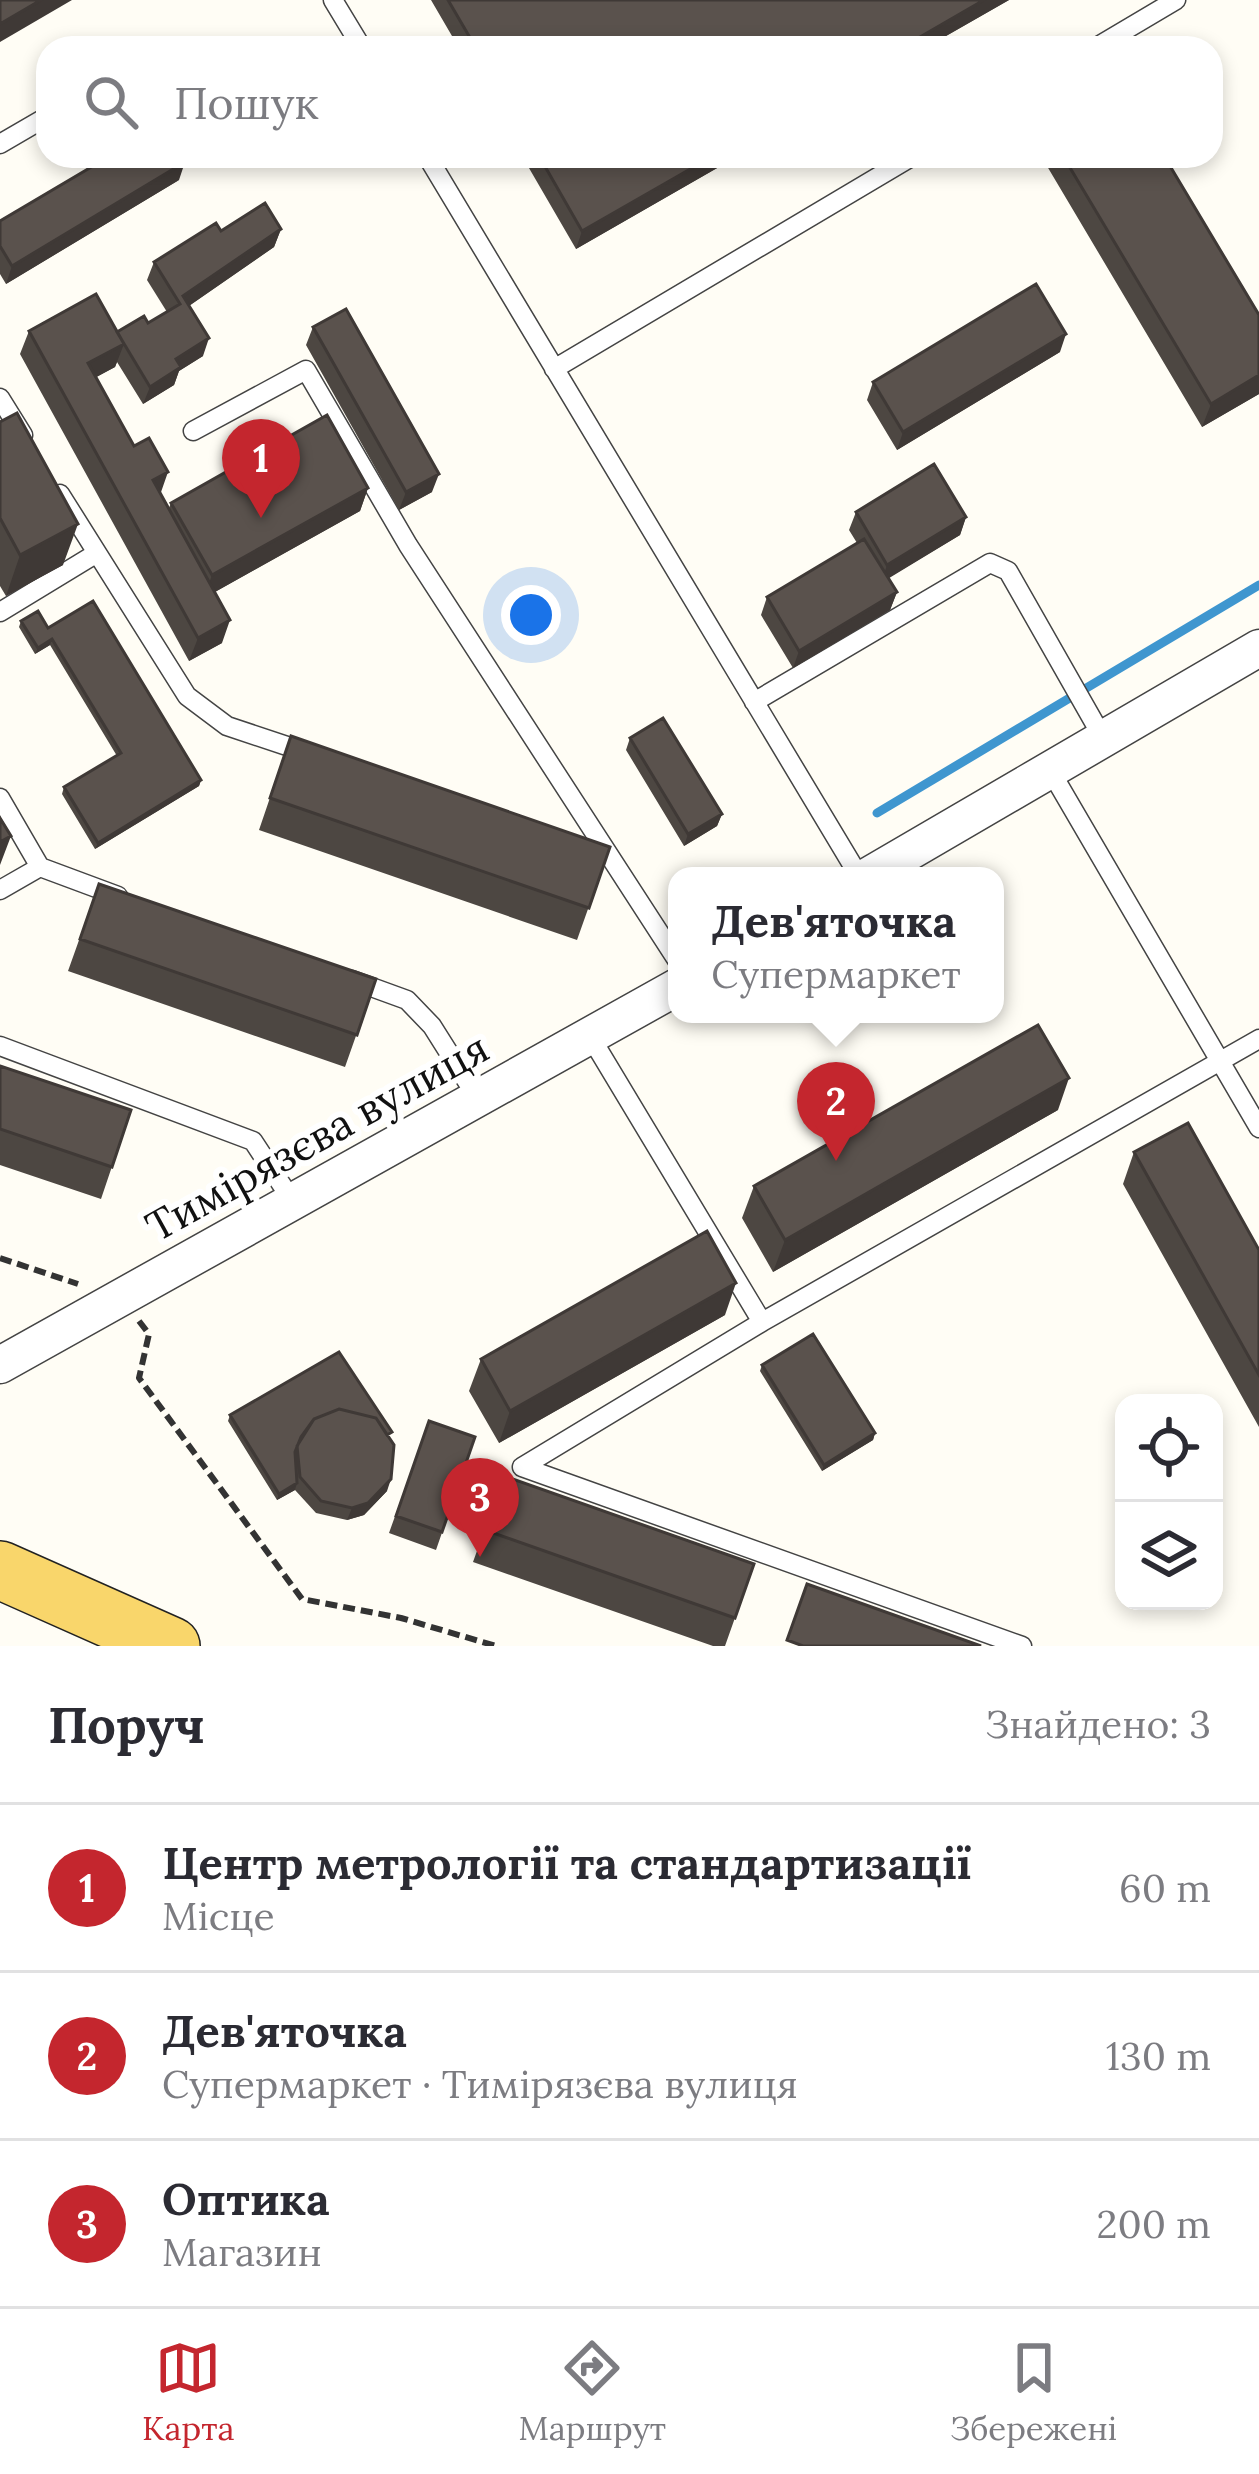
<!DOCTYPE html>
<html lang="uk">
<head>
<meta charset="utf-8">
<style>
	:root { --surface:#fff; --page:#f2f2f3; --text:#2b2b33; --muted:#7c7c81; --line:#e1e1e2; --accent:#c4262e }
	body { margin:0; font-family:Lora,serif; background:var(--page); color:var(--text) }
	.controls { position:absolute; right:36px; bottom:36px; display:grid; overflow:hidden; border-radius:24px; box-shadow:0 6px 18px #0003 }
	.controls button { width:108px; height:108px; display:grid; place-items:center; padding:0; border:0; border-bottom:3px solid var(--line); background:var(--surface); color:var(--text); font:60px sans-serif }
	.you { position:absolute; left:531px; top:615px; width:42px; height:42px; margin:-30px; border:9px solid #fff; border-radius:50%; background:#1a73e8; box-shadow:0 0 0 18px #1a73e833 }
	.badge { display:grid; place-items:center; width:78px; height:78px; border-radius:50%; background:var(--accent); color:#fff; font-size:39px; font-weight:700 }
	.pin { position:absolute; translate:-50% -99px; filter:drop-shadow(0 3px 6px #0008) }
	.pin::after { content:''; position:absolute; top:63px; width:42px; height:36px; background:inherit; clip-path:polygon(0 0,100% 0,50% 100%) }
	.popup { position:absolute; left:668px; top:867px; width:336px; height:156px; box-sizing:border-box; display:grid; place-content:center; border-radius:24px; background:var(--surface); filter:drop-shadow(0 3px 9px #0005); font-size:39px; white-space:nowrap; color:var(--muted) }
	.popup b { font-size:45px; color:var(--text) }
	.popup::after { content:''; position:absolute; left:50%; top:100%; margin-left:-24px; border:24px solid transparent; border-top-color:var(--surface) }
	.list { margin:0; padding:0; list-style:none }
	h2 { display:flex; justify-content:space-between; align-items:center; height:156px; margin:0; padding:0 48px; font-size:51px }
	h2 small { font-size:39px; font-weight:400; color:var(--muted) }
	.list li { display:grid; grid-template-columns:78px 1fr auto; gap:36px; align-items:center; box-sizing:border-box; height:168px; padding:0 48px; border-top:3px solid var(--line) }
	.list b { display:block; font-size:45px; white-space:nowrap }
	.list p { margin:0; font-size:39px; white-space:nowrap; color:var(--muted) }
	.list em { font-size:39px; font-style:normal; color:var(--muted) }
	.icon { flex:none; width:66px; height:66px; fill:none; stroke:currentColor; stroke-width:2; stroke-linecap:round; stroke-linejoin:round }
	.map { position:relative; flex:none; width:1259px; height:1646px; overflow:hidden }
	.search { position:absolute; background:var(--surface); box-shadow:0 6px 18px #0003; left:36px; right:36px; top:36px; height:132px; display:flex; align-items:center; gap:30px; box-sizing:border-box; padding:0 42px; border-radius:36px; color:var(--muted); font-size:45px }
	.sheet { height:660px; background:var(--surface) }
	nav { display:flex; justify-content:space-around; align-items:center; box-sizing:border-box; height:168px; border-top:3px solid var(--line); background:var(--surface); font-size:33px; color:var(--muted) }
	nav a { display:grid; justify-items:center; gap:6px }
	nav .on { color:var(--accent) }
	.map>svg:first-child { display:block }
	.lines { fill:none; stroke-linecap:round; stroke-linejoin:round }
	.stream { stroke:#3f96cf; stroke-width:9 }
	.service-casing { stroke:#444; stroke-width:21 }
	.minor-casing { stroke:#444; stroke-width:39 }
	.primary-casing { stroke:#222; stroke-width:60 }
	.path { stroke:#333; stroke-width:6; stroke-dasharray:12 6; stroke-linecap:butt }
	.service { stroke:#fff; stroke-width:18 }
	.minor { stroke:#fff; stroke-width:36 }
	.primary { stroke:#f9d66b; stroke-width:57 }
	.wall { fill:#4d4742 }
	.shaded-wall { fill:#3f3936 }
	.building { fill:#5a524d; stroke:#3f3936; stroke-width:3 }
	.labels { text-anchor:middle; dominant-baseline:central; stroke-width:12; stroke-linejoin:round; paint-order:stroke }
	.street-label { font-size:42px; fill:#111; stroke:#fff }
</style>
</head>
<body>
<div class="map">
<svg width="1259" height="1646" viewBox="0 0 1259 1646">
	<rect width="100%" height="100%" fill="#fffdf5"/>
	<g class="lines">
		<path class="stream" d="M877,813L1259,585"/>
		<g class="service-casing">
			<path id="service" d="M333,0L362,48
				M1095,48L1176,0
				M0,144L48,116
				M427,156L859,876
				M554,369L913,156
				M0,398L23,435
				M193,431L306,370L408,545L677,960
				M60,494L187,696L227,726L308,753
				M0,612L97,553
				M754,702L990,563L1008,571L1103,738
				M1050,770L1259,1128
				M0,798L40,867L118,896
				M0,890L40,867
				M352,980L407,1000L432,1026L478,1099
				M590,1036L762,1322
				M0,1046L253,1141L293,1202
				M522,1467L762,1322L1259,1039
				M522,1467L1022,1646"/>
		</g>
		<g class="minor-casing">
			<path id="minor" d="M868,876L1259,648
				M0,1365L677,987"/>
		</g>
		<g class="primary-casing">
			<path id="primary" d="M0,1570L171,1646"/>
		</g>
		<path class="path" d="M0,1258L78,1284
			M139,1321L149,1334L139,1378L302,1599L401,1618L496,1646"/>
		<use href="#service" class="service"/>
		<use href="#minor" class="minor"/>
		<use href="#primary" class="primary"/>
	</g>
	<path class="wall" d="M431,0H1009L925,48H459Z
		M522,156H738L576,249Z
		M1041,156H1164L1259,315V394L1202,427Z
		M179,180L6,284L0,274V221Z
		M281,229L274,247L189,306L203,356L179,371L174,385L143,404L117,362L115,367L96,377L169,508L171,503L368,488L360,511L215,592L222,643L189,661L20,354L29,331L117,332L148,323L167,312L147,280L154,262L221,231Z
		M313,327L432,492L399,510L306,345Z
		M1060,352L897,450L867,400L873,382Z
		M0,422L63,565L6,596L0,586Z
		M856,512L966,517L960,535L888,578L897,592L890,610L793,668L761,615L767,597L857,543L849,530Z
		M21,621L48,628L201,780L199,786L95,849L62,794L64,787L117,756L50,645L35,654L19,627Z
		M291,736L610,847L577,940L259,830Z
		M630,738L722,814L717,826L684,846L626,750Z
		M99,884L376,979L345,1067L68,971Z
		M0,1066L131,1110L101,1199L0,1165Z
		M1058,1110L773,1272L742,1218L754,1186Z
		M1134,1152L1259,1250V1427L1123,1184Z
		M725,1315L499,1443L469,1391L481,1359Z
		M762,1365L875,1433L873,1440L822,1471L760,1371Z
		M230,1415L389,1438L387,1491L364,1515L347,1520L316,1513L295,1490L277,1500L228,1421Z
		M429,1421L475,1437L436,1550L389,1533Z
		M504,1476L754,1564L725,1646H713L473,1562Z"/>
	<path class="shaded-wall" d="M41,0H72L0,42V24Z
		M984,0H1009L925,48H901Z
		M713,156H738L576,249L582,231Z
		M185,162L179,180L6,284L12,266Z
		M281,229L274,247L177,314L183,296Z
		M1066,334L1060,352L897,450L903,432Z
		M209,338L203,356L179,371L174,385L143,404L150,387L176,359Z
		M124,344L115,367L80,386L88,363Z
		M1259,375V394L1202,427L1211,404Z
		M168,472L160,495L153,480Z
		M439,474L432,492L399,510L406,492Z
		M368,488L360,511L204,598L212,575Z
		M966,517L960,535L881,583L887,565Z
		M78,524L63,565L6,596L20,555Z
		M897,592L890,610L793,668L799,651Z
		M230,620L222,643L189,661L198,638Z
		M52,639L50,645L35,654L38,648Z
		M201,780L199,786L95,849L98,843Z
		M722,814L717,826L684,846L688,834Z
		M11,836L0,865V842Z
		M1069,1078L1058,1110L773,1272L785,1240Z
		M736,1283L725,1315L499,1443L510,1411Z
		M875,1433L873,1440L822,1471L824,1465Z
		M391,1479L387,1491L364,1515L347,1520L352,1508Z
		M297,1483L295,1490L277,1500L279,1494Z"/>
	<path class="building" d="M0,0H41L0,24Z
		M448,0H984L901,48H476Z
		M110,156H181L185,162L12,266L0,246V221Z
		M539,156H713L582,231Z
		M1063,156H1164L1259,315V375L1211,404Z
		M265,203L281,229L183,296L209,338L176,359L181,367L150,387L117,332L144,316L148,323L180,304L154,262L216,223L221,231Z
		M1036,284L1066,334L903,432L873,382Z
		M96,294L124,344L88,363L134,446L149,438L168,472L153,480L230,620L198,638L29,331Z
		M346,309L439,474L406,492L313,327Z
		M17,413L78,524L20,555L0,518V422Z
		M327,415L368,488L212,575L171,503Z
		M934,464L966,517L887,565L856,512Z
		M864,539L897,592L799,651L767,597Z
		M93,601L201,780L98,843L64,787L121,753L52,639L38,648L21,621L38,611L48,628Z
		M663,718L722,814L688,834L630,738Z
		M291,736L610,847L589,908L270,798Z
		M0,818L11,836L0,842Z
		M99,884L376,979L357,1035L80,939Z
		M1038,1025L1069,1078L785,1240L754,1186Z
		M0,1066L131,1110L112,1167L0,1129Z
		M1188,1123L1259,1250V1375L1134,1152Z
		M707,1231L736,1283L510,1411L481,1359Z
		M813,1334L875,1433L824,1465L762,1365Z
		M339,1352L392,1432L387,1435L376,1418L339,1409L314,1419L301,1437L295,1452L297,1483L279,1494L230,1415Z
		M339,1409L376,1418L394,1445L391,1479L368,1503L352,1508L321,1501L300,1477L297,1446L314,1419Z
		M429,1421L475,1437L442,1532L396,1516Z
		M504,1476L754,1564L735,1618L485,1530Z
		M807,1584L981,1646H803L787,1640Z"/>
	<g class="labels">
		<g class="street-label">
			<text transform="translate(317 1137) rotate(-29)">Тимірязєва вулиця</text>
		</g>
	</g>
</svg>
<div class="controls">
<button><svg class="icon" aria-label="locate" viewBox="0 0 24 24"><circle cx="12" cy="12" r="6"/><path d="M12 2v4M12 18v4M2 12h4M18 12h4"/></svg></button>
<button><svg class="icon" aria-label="layers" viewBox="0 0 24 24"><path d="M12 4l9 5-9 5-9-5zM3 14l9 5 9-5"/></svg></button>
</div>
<div class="you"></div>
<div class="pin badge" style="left:261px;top:518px">1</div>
<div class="pin badge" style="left:836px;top:1161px">2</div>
<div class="popup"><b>Дев'яточка</b>Супермаркет</div>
<div class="pin badge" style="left:480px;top:1557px">3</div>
<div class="search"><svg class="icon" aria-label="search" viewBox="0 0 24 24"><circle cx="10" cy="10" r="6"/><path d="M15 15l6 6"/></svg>Пошук</div>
</div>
<section class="sheet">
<h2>Поруч<small>Знайдено: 3</small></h2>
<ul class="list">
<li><span class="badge">1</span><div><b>Центр метрології та стандартизації</b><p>Місце</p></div><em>60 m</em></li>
<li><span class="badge">2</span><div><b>Дев'яточка</b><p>Супермаркет · Тимірязєва вулиця</p></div><em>130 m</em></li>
<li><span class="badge">3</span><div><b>Оптика</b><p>Магазин</p></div><em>200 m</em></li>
</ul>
</section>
<nav>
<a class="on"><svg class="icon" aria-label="map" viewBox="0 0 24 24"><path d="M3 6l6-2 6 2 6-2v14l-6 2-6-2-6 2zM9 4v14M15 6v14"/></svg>Карта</a>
<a><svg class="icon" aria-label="directions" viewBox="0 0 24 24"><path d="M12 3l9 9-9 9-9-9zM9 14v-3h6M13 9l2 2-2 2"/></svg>Маршрут</a>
<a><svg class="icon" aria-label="saved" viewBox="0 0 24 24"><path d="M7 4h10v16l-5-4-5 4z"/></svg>Збережені</a>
</nav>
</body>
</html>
